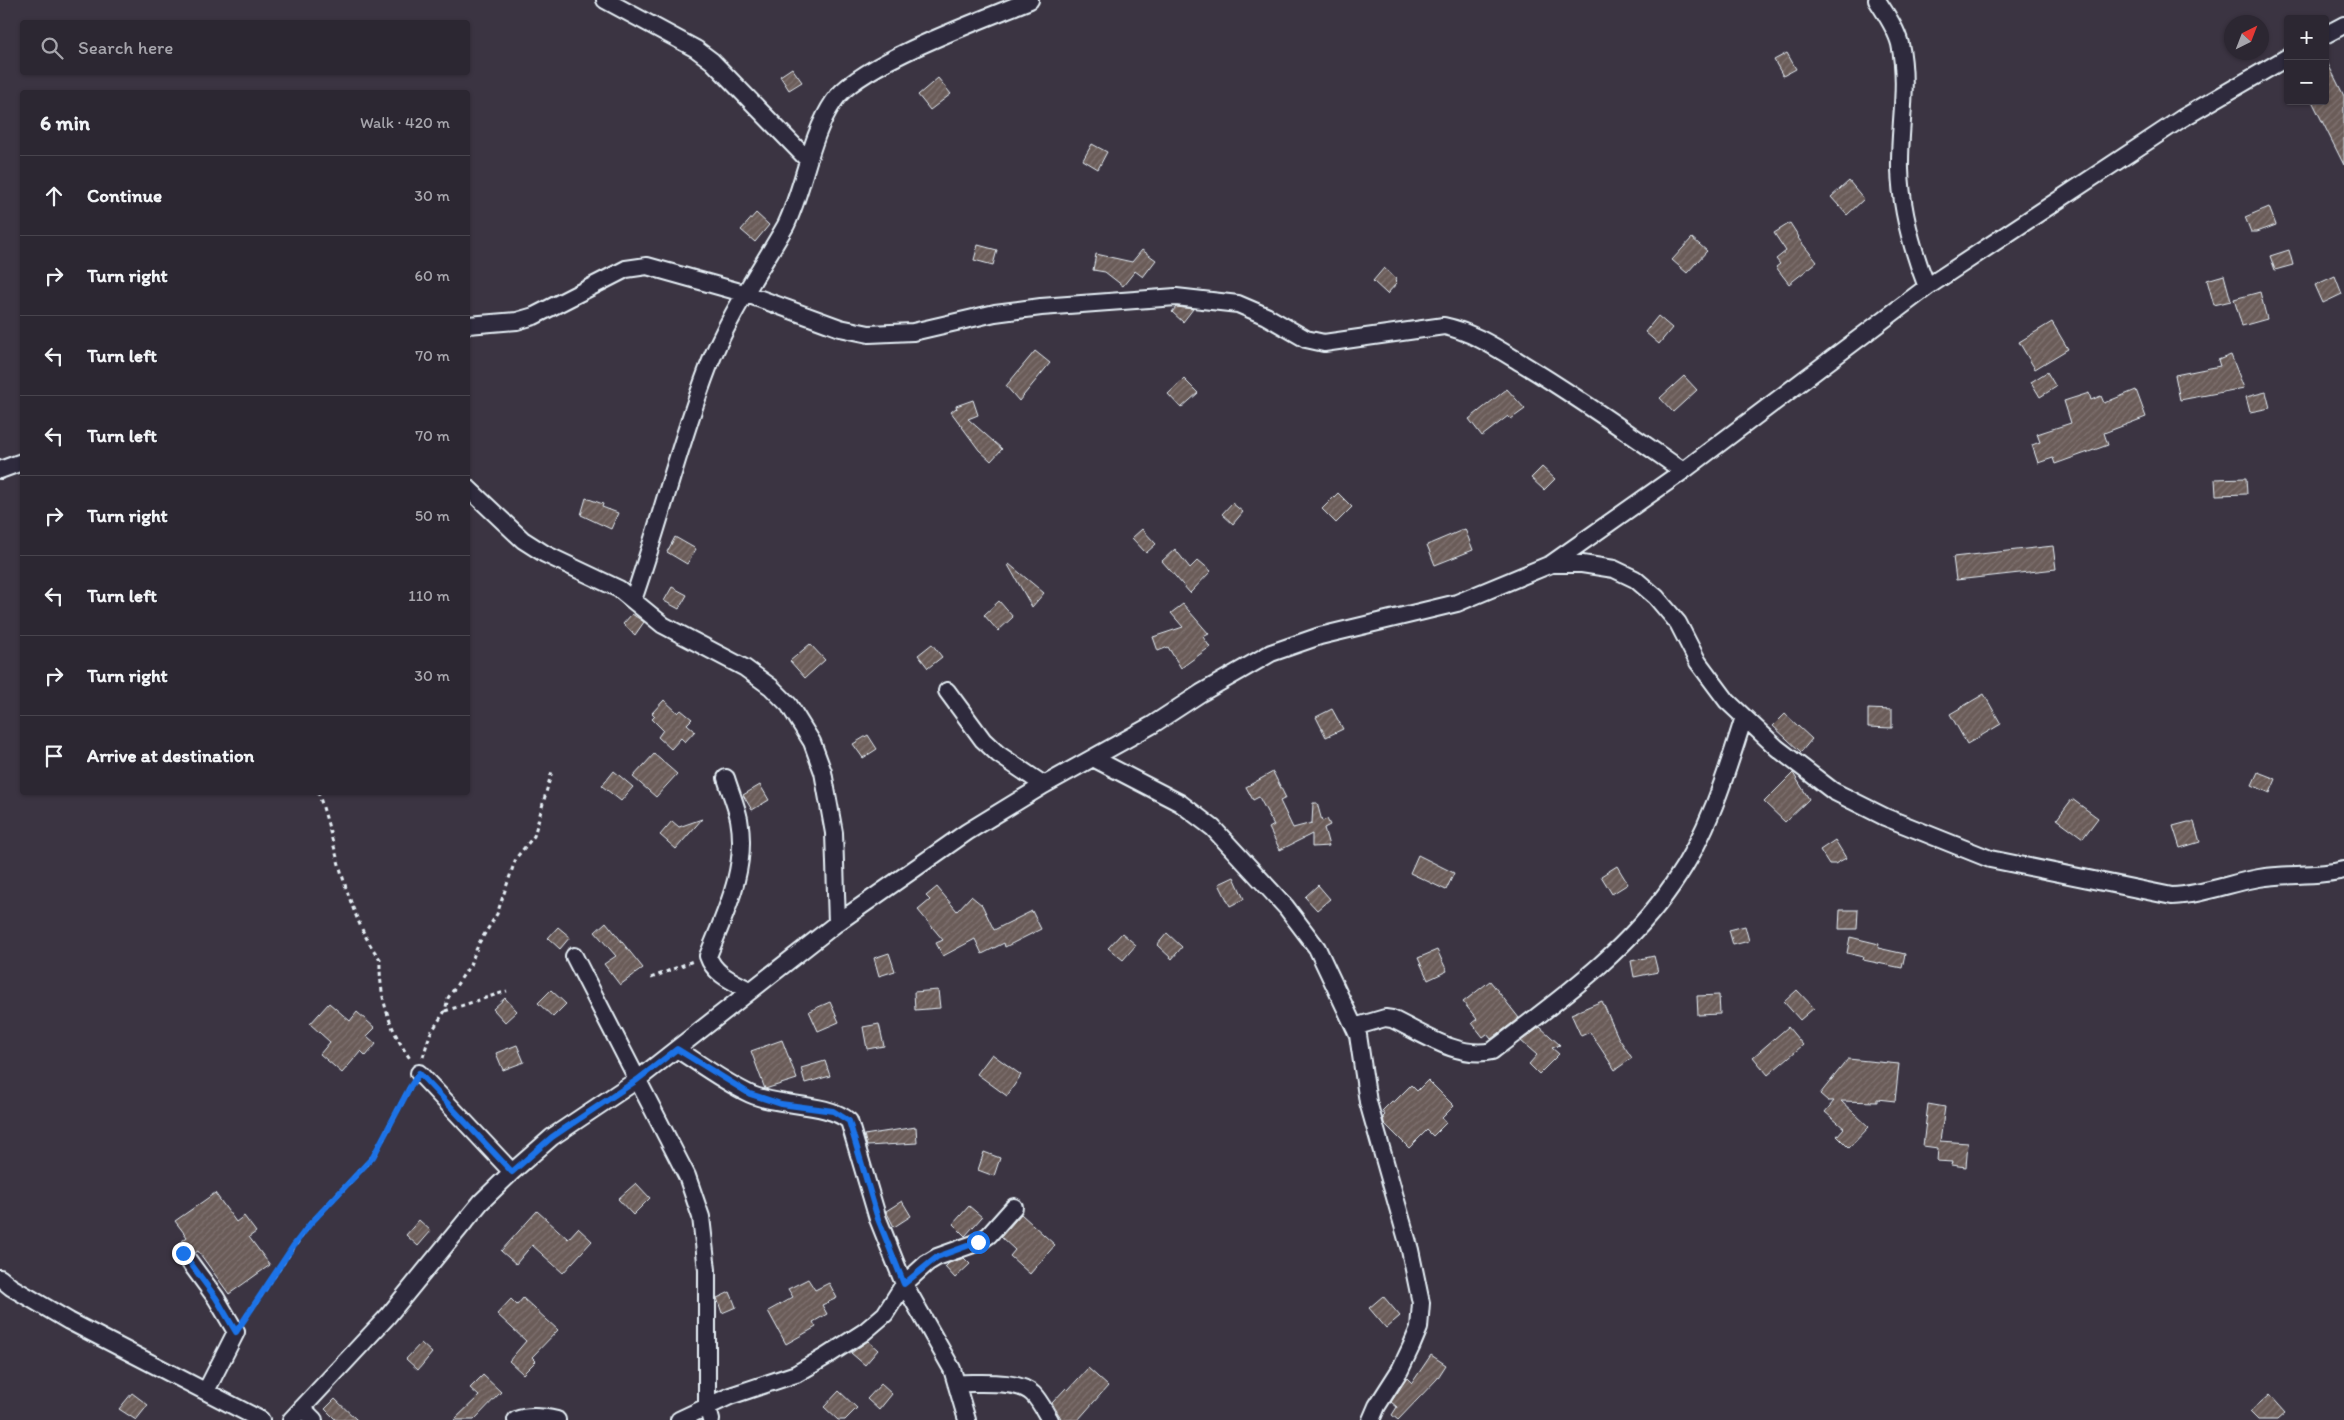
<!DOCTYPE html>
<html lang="en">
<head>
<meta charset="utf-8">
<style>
	:root { --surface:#2c2732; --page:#342f3a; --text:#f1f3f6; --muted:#a6a5ac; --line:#48444d }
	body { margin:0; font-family:Itim,sans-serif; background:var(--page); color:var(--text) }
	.controls { position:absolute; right:15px; top:15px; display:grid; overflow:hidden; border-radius:5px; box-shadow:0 1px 4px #0004 }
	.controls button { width:45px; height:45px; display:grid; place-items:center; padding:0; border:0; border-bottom:1px solid var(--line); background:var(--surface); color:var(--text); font:25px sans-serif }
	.compass { position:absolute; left:2224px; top:15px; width:45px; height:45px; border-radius:50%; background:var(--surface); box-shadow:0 1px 4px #0004; rotate:42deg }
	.stop { position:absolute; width:15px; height:15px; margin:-11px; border:4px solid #1a73e8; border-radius:50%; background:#fff }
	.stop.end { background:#1a73e8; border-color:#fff; box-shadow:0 1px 5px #0008 }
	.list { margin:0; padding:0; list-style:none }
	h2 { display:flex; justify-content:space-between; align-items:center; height:65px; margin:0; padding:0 20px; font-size:21px }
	h2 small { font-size:16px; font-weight:400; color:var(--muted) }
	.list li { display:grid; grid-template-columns:32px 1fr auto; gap:15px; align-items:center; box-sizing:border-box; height:80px; padding:0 20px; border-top:1px solid var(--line) }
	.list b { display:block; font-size:19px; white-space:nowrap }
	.list em { font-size:16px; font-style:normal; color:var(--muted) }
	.icon { flex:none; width:28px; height:28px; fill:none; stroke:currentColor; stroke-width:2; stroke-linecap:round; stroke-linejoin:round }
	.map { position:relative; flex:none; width:2344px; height:1420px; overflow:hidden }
	.search { position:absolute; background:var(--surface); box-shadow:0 1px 4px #0004; left:20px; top:20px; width:450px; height:55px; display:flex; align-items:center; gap:12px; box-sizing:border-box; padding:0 18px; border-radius:5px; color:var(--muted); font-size:19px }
	.panel { position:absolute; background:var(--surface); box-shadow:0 1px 4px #0004; left:20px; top:90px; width:450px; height:705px; border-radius:5px }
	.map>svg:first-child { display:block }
	.building { fill:url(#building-hatch); stroke:#e8f1f8 }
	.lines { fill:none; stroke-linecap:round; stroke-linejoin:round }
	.minor-casing { stroke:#e8f1f8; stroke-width:20 }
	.path { stroke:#e8f1f8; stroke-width:3; stroke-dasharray:4 4; stroke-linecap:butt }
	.minor { stroke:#2f2a3d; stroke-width:16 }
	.route { stroke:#1a73e8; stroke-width:6 }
</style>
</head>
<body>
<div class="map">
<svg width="2344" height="1420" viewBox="0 0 2344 1420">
	<defs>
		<pattern id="building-hatch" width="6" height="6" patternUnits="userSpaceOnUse" patternTransform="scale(1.25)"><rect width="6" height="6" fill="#6a5b58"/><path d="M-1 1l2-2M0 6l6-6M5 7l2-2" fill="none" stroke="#7f7371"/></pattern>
	</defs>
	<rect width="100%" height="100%" fill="#3b3442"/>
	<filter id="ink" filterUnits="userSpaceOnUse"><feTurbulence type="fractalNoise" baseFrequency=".02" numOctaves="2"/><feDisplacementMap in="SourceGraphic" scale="10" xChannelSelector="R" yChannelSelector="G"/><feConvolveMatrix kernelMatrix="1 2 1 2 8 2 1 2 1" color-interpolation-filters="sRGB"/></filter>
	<g filter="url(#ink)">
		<path class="building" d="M1787,53L1796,69L1783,76L1774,60Z
			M2325,58L2344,96V165L2312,101H2325Z
			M792,68L802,82L789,90L780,76Z
			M938,78L951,94L930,110L918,95Z
			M1092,144L1107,152L1098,169L1083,160Z
			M1849,181L1864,199L1847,215L1831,197Z
			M2269,207L2276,225L2257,232H2251L2245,217Z
			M756,213L769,225L755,242L741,230Z
			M1790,223L1799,237L1798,238L1817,262L1789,284L1776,267L1780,264L1776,259L1786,251L1774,233Z
			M1692,238L1707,251L1687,273L1672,260Z
			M978,245L997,250L993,265L974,260Z
			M1142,250L1156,260L1143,277L1135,271L1123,286L1105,272L1093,270L1096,254L1132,262Z
			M2289,250L2293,265L2275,270L2270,256Z
			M1384,268L1396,279L1395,281L1397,283L1387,294L1373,281Z
			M2224,275L2231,301L2214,305L2207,280Z
			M2335,276L2342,294L2323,303L2315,285Z
			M2260,292L2267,319L2242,326L2234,299Z
			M1176,307L1193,309L1183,322L1172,312Z
			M1658,316L1672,328L1659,344L1645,332Z
			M2052,322L2068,349L2035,369L2019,342Z
			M1035,351L1050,363L1019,401L1006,386Z
			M2231,355L2244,388L2180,400L2175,375L2220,366L2218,360Z
			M2047,372L2056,387L2040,397L2031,382Z
			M1684,376L1697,390L1673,412L1660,398Z
			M1184,379L1198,393L1181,408L1168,394Z
			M1507,389L1525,409L1511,419L1508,416L1482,436L1469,419Z
			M2136,390L2146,417L2104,433L2108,445L2055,464L2053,458L2038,463L2032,445L2040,442L2037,434L2071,423L2064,401L2089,393L2091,400L2101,396L2104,403Z
			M2266,392L2270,408L2250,412L2246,397Z
			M973,400L978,415L968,419L1002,449L991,461L979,450L951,412L956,408L957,409L956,406Z
			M1542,467L1555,479L1544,490L1531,478Z
			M2246,478L2247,494L2216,495L2215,479Z
			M1338,493L1352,507L1336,523L1322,509Z
			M586,498L603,504L602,507L618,513L611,529L581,515Z
			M1232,503L1243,512L1233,524L1222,514Z
			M1142,529L1156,544L1146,553L1132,538Z
			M1465,529L1473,550L1435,565L1427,545Z
			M675,537L696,549L687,564L667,552Z
			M2053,546L2056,569L1956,580L1953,557Z
			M1175,549L1190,568L1198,560L1211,571L1190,593L1162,561Z
			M1009,564L1044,593L1032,607L1008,565Z
			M672,587L687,595L679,609L664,601Z
			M999,601L1013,617L998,631L984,615Z
			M1183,604L1209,634L1203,637L1210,647L1181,668L1168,647L1158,651L1153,637L1183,627L1171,613Z
			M632,614L644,622L635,635L623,624Z
			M810,644L825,660L805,678L790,661Z
			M932,644L942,657L928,668L918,655Z
			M1984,694L2001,724L1967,744L1950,714Z
			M664,700L678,713L681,710L692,719L687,724L695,731L685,742L681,738L671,749L658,737L663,730L652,719L655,716L652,713Z
			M1332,709L1343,729L1326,737L1316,717Z
			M1868,709L1892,710V728L1868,727Z
			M1785,714L1812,739L1801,752L1773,726Z
			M868,735L877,749L863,758L853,744Z
			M654,754L677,774L656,797L633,777Z
			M614,771L633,787L621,801L602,786Z
			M1273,772L1286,798L1280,801L1293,828L1312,823L1313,803H1317L1322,821L1327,819L1330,825L1324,828L1329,846L1312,847V834L1280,850L1269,828L1274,825L1259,797L1253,800L1246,787Z
			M2258,772L2276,779L2270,793L2252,785Z
			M1793,773L1809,799L1785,822L1764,802Z
			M760,785L769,800L752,810L743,795Z
			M2072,799L2098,818L2083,838L2057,819Z
			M702,819L676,849L660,835L672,821L679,827Z
			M2188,822H2194L2200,842L2180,848L2173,826Z
			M1835,840L1846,858L1835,864H1829L1820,850Z
			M1418,855L1454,873L1446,890L1410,873Z
			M1617,866L1628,884L1612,894L1601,876Z
			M1234,877L1244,899L1230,906L1219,884Z
			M1318,885L1330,899L1317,910L1305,897Z
			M937,887L957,911L971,896L982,905L994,930L1032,911L1041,929L1005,947L1004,943L982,954L975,939L943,956L936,943L943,940L918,910L930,900L926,896Z
			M1840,910H1858L1857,929H1839Z
			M606,922L643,968L620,985L604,964L616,956L595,932Z
			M1745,926L1749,941L1733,945L1729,930Z
			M558,927L570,937L560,949L548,938Z
			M1122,933L1136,945L1123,960L1108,948Z
			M1167,933L1182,947L1172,959L1157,945Z
			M1850,937L1879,944L1878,948L1905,954L1902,968L1863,960L1864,957L1847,953Z
			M1437,950L1447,971L1428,980L1418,958Z
			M889,953L895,971L879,976L874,958Z
			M1654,956L1658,972L1634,977L1631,961Z
			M1490,981L1519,1018L1491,1039L1487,1034L1483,1037L1472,1023L1477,1019L1463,1002Z
			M551,990L566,1004L553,1017L538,1003Z
			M938,990L940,1008L915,1010L914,992Z
			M1797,990L1814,1008L1800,1020L1784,1002Z
			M1719,995L1720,1014L1698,1015L1697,996Z
			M505,998L517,1011L505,1022L493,1009Z
			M1602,1001L1618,1037L1632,1058L1615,1070L1590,1032L1581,1036L1571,1014Z
			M830,1002L839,1022L818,1031L809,1011Z
			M329,1003L350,1021L357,1012L375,1028L367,1036L376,1044L366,1056L361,1051L342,1073L320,1054L330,1042L310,1024Z
			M879,1024L884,1046L867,1049L863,1027Z
			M1540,1027L1560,1045L1552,1048L1559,1054L1539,1074L1529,1064L1537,1055L1521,1041Z
			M1788,1027L1803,1045L1768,1075L1753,1057Z
			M782,1040L797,1079L765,1089L751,1051Z
			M517,1045L524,1062L503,1070L496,1053Z
			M992,1054L1021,1075L1007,1096L977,1074Z
			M1848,1059L1899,1064L1895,1101L1877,1099V1102L1841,1101L1869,1127L1849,1148L1837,1136L1844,1128L1825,1112L1834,1101H1828L1820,1094Z
			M825,1061L830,1076L805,1083L801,1068Z
			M1428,1080L1454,1106L1442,1118L1446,1123L1433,1136L1427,1130L1409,1148L1384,1123L1383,1117L1385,1115L1382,1111L1392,1101L1394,1102L1411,1085L1417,1091Z
			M1928,1104L1945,1107L1940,1141L1968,1143L1966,1167L1951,1165L1952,1162L1937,1161L1938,1148L1923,1146Z
			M916,1127L917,1143L867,1146L864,1135Z
			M984,1152L1000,1158L994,1176L978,1170Z
			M636,1183L650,1198L633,1215L618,1199Z
			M215,1193L236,1222L244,1216L256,1232L249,1237L270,1265L229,1294L198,1251L195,1253L182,1241L187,1237L175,1221Z
			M902,1201L911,1216L894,1227L886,1211Z
			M969,1206L982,1217L965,1236L953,1224Z
			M537,1211L568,1239L578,1228L592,1241L563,1273L532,1245L516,1264L501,1251Z
			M1021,1214L1055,1245L1030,1274L1010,1256L1015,1250L1001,1237Z
			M419,1220L431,1231L418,1246L406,1235Z
			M964,1258L970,1264L955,1278L945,1267L949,1263Z
			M808,1279L815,1290L829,1283L837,1298L822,1305L827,1314L813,1322L816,1327L786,1344L768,1311L793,1297L788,1289Z
			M730,1292L736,1307L722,1313L717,1298Z
			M1383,1296L1400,1316L1386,1328L1369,1308Z
			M523,1298L558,1330L532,1357L536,1361L523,1374L509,1361L526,1341L497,1314L511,1299L517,1305Z
			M868,1341L878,1350L865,1365L851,1353Z
			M421,1343L432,1353L418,1370L406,1359Z
			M1431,1355L1446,1365L1437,1379L1398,1420L1392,1415L1397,1407L1391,1402L1407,1378L1412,1383Z
			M1088,1368L1108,1386L1078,1420H1062L1052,1403L1066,1388L1068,1390Z
			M483,1375L501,1392L474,1420H454L479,1396L470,1388Z
			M881,1384L892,1394L879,1410L867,1399Z
			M839,1391L857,1408L845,1420H838L824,1407Z
			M132,1393L148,1405L136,1420L119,1409Z
			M2269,1395L2285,1413L2277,1420H2258L2250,1412Z
			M335,1399L357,1420H336L325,1409Z"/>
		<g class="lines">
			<g class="minor-casing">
				<path id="minor" d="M605,0L696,49L712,61L808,160
					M1877,0C1885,13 1896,28 1900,44C1909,85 1899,127 1900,169C1901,209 1912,249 1927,287
					M2325,35L2344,25
					M468,325L517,321L534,316L626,269L647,266L747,294L840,328L869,334L913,332L995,313L1041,307L1176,297L1238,304L1266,316L1306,339L1324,343L1444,326C1473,332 1498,349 1523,364C1578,397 1630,434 1683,471
					M0,470L22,462
					M468,488L523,540L545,554L619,589L663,625L745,668L771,687L789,705L812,742L823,772L834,833L837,923
					M1551,564H1582L1614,569L1635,579L1656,597L1678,623L1698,662L1727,701L1777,748L1833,791L1885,817L1990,859L2172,896C2202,895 2230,883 2259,878C2287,873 2316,877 2344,870
					M633,600C660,523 679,444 708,368C727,318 759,272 786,225C805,185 809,138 834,101C859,63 985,19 1030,0
					M947,691L983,740L998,754L1044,785
					M1093,758L1180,803L1213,828L1286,907L1317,948L1358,1035L1368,1102L1410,1250L1421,1303L1419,1328L1411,1347L1400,1370L1377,1406L1371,1420
					M726,778C730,791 736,805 739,819C748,868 726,911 708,956C714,974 732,981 749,990
					M574,956L687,1176L701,1217L707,1270V1406L711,1420
					M1354,1027L1385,1018L1392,1019C1422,1033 1458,1059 1492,1051C1557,1001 1626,953 1673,884C1708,834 1726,775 1744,717
					M677,1049C700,1064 724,1082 750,1094C779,1107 827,1102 849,1121L878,1219L904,1284L952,1369L967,1420
					M419,1073L512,1172
					M183,1253L216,1298L236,1332L206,1391
					M0,1278L11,1287L69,1321L261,1420
					M956,1383C976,1384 1019,1379 1033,1394C1040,1401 1045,1412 1050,1420
					M302,1408L314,1420
					M291,1420L388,1316L481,1202L512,1172L552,1137L637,1080L837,923L967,832L1044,785L1152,725L1201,693L1271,653L1320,636L1457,603L1551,564L1683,471L1927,287L2181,119L2288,57
					M516,1420C529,1415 544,1417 557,1420
					M679,1420L730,1396L796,1374L825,1357L864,1332L885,1314L904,1284L927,1263L937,1257L979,1242L989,1235L1014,1207"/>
			</g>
			<path class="path" d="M318,792C336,844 347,917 380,959C379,997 389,1029 411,1060
				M651,978L693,961
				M445,1011L507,991
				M423,1057L430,1034L445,1011L448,998L470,965L479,943L497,914L516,858L534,836L552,771
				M246,1317L310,1224L373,1157L410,1087"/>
			<use href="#minor" class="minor"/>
		</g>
	</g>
	<g class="lines" filter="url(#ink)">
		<path class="route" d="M183,1253L216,1298L236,1332L294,1245L310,1224L373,1157L410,1087L419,1073L512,1172L552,1137L637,1080L677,1049L750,1094L781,1104L833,1111L849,1121L878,1219L904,1284L937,1257L978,1242"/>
	</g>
</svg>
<div class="controls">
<button>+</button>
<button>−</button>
</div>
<svg class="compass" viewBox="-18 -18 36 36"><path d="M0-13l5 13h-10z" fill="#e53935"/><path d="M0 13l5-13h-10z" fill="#a6a5ac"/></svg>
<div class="stop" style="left:978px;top:1242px"></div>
<div class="stop end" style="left:183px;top:1253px"></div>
<div class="search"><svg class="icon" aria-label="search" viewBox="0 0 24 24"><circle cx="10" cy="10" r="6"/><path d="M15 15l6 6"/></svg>Search here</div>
<section class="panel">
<h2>6 min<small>Walk · 420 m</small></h2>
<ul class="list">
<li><svg class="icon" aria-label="ahead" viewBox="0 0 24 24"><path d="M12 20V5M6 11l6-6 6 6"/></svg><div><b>Continue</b></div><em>30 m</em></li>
<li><svg class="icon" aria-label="right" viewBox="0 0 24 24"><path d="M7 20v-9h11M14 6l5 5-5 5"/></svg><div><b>Turn right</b></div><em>60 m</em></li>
<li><svg class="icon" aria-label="left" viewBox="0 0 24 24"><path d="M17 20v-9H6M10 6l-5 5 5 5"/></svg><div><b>Turn left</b></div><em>70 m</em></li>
<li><svg class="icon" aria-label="left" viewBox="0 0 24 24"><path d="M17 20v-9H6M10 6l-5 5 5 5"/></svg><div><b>Turn left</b></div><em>70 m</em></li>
<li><svg class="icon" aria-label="right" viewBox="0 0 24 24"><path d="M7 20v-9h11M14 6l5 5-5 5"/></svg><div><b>Turn right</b></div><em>50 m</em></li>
<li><svg class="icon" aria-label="left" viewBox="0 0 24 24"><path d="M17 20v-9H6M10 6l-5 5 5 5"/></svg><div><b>Turn left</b></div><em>110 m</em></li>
<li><svg class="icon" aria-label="right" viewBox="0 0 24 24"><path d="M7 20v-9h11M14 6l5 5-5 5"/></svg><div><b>Turn right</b></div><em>30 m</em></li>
<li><svg class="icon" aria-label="arrive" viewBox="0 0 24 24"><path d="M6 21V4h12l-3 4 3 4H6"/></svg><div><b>Arrive at destination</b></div></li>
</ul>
</section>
</div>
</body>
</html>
